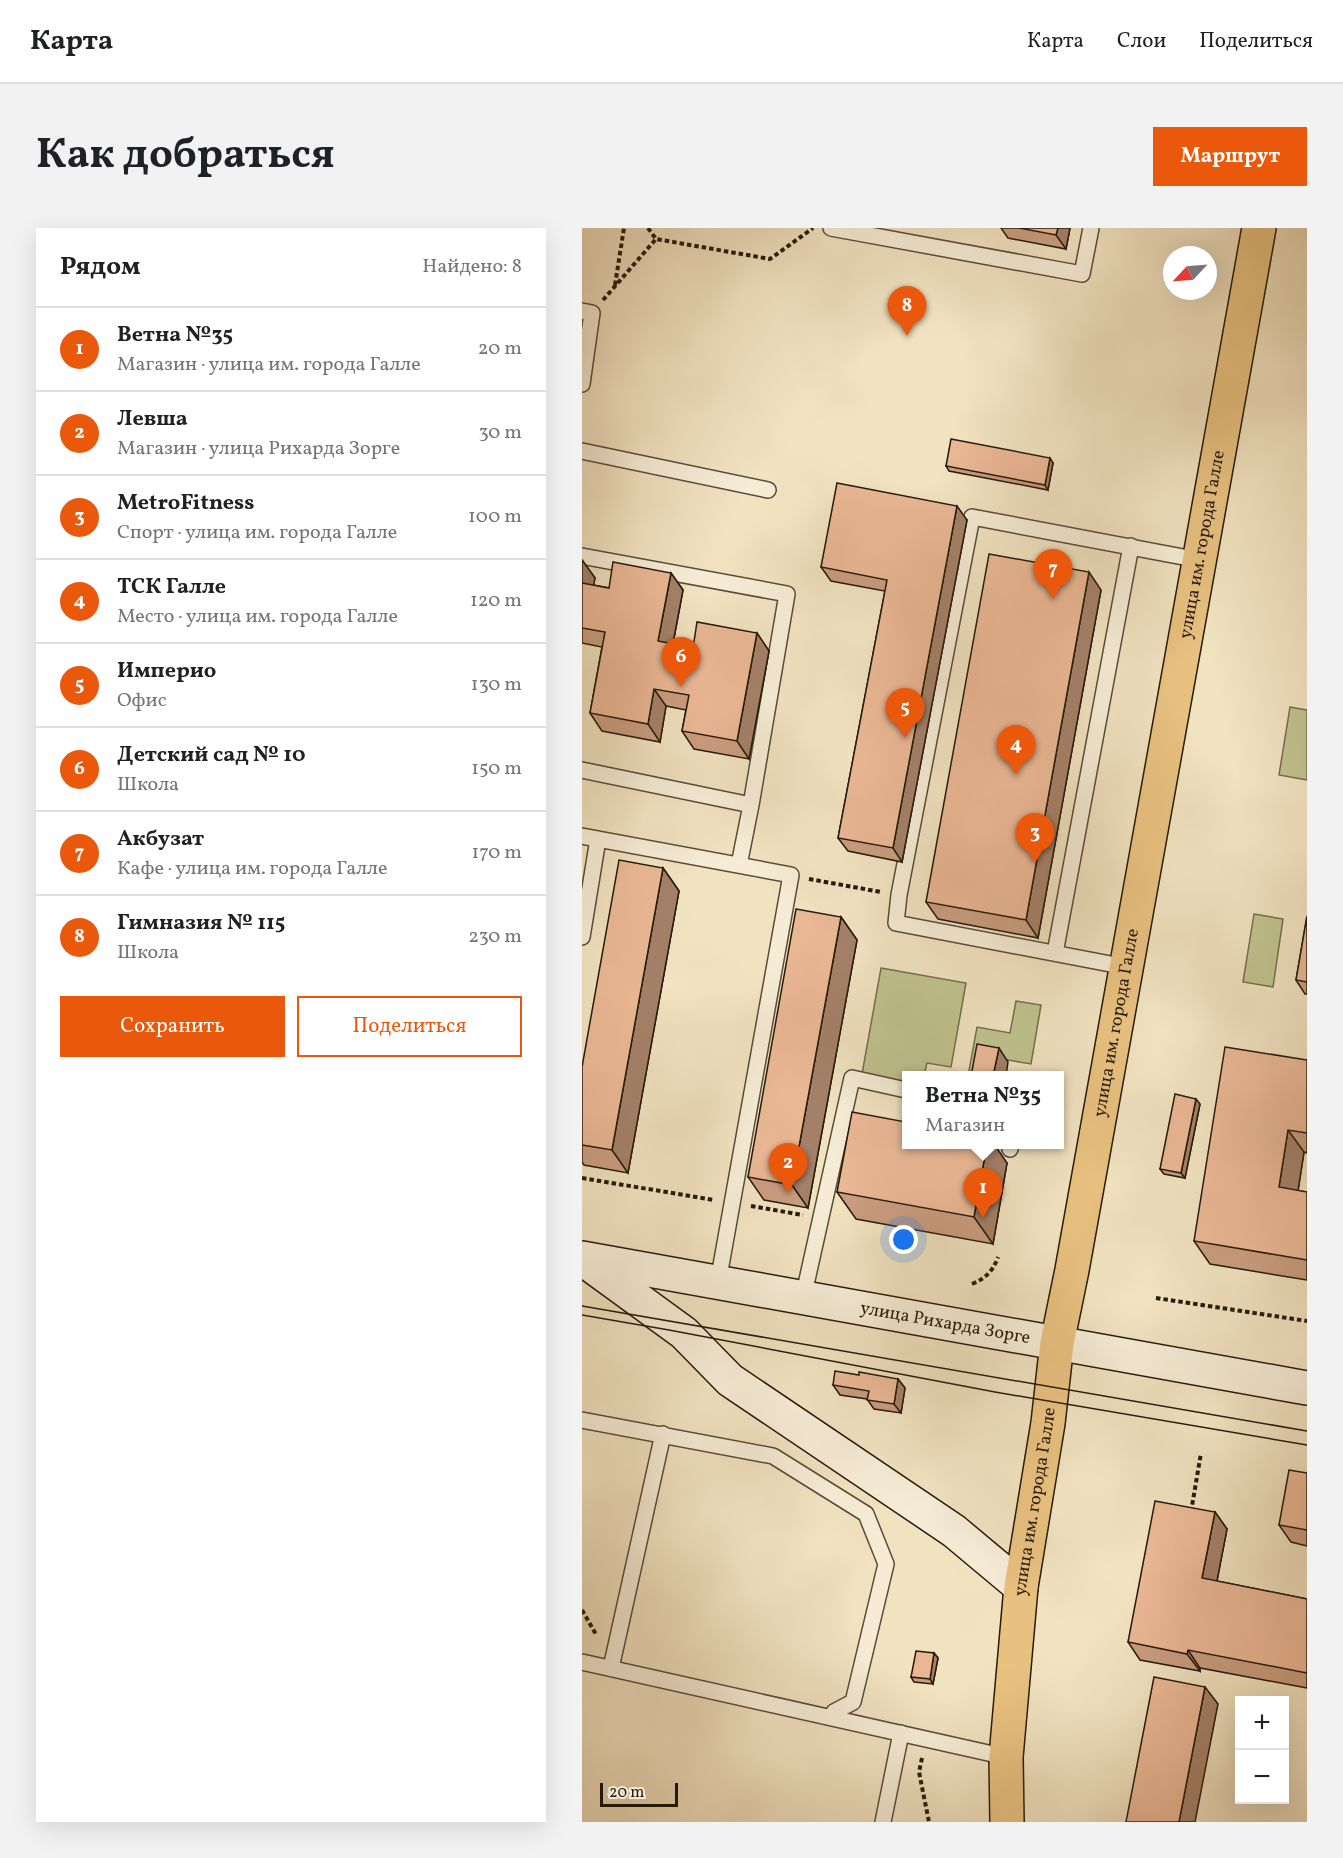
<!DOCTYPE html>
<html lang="ru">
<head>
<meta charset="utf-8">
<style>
	:root { --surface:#fff; --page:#f2f2f2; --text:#202124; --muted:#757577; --line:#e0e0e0; --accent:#ea580c }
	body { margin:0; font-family:Vollkorn,serif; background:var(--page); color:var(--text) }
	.controls { position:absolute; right:18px; bottom:18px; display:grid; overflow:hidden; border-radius:0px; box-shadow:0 6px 24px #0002 }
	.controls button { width:54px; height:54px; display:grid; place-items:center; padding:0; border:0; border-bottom:2px solid var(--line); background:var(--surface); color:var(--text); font:30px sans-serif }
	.compass { position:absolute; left:581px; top:18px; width:54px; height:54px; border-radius:50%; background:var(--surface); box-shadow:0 6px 24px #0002; rotate:244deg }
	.scale { position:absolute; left:18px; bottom:15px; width:78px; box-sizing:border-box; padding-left:6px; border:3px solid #261a0b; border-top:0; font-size:16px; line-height:21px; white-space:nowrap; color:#261a0b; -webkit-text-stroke:4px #f6ecd6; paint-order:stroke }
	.you { position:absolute; left:322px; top:1012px; width:21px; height:21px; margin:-15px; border:4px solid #fff; border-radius:50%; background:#1a73e8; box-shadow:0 0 0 9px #1a73e833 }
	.badge { display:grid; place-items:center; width:39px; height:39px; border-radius:50%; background:var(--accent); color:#fff; font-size:20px; font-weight:700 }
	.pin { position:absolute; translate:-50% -50px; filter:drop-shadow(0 2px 3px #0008) }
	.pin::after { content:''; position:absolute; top:32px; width:21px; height:18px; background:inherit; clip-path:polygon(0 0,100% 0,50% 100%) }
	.popup { position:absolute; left:320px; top:843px; width:162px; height:78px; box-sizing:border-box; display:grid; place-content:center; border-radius:0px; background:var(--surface); filter:drop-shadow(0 2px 4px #0005); font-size:20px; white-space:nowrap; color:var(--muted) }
	.popup b { font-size:22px; color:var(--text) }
	.popup::after { content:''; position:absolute; left:50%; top:100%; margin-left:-12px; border:12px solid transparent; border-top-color:var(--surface) }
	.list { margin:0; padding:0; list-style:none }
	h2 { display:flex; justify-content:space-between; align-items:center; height:78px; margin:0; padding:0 24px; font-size:26px }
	h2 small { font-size:20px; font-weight:400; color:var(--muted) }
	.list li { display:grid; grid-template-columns:39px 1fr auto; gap:18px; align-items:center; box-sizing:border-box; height:84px; padding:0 24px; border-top:2px solid var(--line) }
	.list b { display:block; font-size:22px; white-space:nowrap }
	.list p { margin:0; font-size:20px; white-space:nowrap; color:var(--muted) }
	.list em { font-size:20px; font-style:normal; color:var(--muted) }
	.actions { display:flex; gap:12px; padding:18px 24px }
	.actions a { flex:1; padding:14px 0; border:2px solid var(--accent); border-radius:0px; text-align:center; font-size:21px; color:var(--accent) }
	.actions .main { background:var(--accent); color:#fff }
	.map { position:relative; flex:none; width:725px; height:1594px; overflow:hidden; border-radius:0px }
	header { display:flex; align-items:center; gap:36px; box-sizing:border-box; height:84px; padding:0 30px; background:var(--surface); border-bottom:2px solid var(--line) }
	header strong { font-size:28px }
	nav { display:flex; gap:33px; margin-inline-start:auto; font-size:21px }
	.intro { display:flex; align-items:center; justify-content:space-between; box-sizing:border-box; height:144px; padding:0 36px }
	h1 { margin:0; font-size:42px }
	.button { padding:15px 27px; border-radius:0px; background:var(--accent); color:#fff; font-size:21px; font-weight:700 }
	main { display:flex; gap:36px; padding:0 36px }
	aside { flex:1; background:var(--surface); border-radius:0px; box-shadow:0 6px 24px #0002 }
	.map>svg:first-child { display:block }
	.green { fill:#c0c28e; stroke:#736e4c; stroke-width:1.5 }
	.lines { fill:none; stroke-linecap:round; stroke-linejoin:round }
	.lane-casing { stroke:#594c38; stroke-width:18 }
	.secondary-casing { stroke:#261a0b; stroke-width:36 }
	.primary-casing { stroke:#261a0b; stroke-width:36 }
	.path { stroke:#261a0b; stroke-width:4; stroke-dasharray:4.5 3; stroke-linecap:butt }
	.lane { stroke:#f6ecd6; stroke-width:15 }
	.secondary { stroke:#f6ecd6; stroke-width:33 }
	.primary { stroke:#e8c180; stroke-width:33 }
	.tram { stroke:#261a0b; stroke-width:1.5 }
	.wall { fill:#c99d7f; stroke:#261a0b; stroke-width:1.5 }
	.shaded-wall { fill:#a48068; stroke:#261a0b; stroke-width:1.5 }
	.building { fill:#eab794; stroke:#261a0b; stroke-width:1.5 }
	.labels { text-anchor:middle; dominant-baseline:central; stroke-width:6; stroke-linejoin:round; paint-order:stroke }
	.street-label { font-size:18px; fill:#261a0b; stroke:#f6ecd6 }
</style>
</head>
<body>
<header>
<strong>Карта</strong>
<nav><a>Карта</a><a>Слои</a><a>Поделиться</a></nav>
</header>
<div class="intro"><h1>Как добраться</h1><a class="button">Маршрут</a></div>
<main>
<aside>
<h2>Рядом<small>Найдено: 8</small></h2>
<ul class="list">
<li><span class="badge">1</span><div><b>Ветна №35</b><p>Магазин · улица им. города Галле</p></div><em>20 m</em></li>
<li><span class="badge">2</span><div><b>Левша</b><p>Магазин · улица Рихарда Зорге</p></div><em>30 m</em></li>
<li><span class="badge">3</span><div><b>MetroFitness</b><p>Спорт · улица им. города Галле</p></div><em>100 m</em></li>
<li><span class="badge">4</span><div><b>ТСК Галле</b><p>Место · улица им. города Галле</p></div><em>120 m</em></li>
<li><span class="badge">5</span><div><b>Империо</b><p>Офис</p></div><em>130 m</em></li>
<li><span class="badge">6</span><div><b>Детский сад № 10</b><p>Школа</p></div><em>150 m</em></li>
<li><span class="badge">7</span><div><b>Акбузат</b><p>Кафе · улица им. города Галле</p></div><em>170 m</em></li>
<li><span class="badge">8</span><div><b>Гимназия № 115</b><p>Школа</p></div><em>230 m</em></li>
</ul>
<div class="actions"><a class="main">Сохранить</a><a>Поделиться</a></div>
</aside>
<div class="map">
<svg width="725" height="1594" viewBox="0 0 725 1594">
	<rect width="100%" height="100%" fill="#f1e2c0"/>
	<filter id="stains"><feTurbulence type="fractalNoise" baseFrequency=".00333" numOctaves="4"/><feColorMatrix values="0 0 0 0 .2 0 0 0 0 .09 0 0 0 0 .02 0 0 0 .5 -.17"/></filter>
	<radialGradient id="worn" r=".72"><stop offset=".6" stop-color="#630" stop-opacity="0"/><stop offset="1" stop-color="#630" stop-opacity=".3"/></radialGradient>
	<path class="green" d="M708,479L725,482V552L697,547Z
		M672,686L701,691L691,759L661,754Z
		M299,740L384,755L369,839L345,835L342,847L324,848V854L280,846Z
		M434,773L459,777L449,836L403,828L399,847L386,848L395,799L428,805Z"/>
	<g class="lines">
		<g class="lane-casing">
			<path id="lane" d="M249,0L500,46L509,0
				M0,83L10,85L0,156
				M0,223L186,262
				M0,328L205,366L169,577L157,637
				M0,542L169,577
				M0,608L209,647L136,1054
				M0,709L16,611
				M473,725L549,318
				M544,739L314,695L317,667L390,289L617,332
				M428,921L429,916
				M221,1070L270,850L324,862
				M0,1192L191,1228L284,1286L304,1336L271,1474L252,1484L250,1490
				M0,1434L424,1529
				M29,1440L81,1206
				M301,1594L319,1505"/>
		</g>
		<g class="secondary-casing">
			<g id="secondary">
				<path id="s1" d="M0,1030L725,1160"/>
				<path d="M6,1035L102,1105L148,1152L372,1303L439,1359"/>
			</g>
		</g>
		<g class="primary-casing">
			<g id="primary">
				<path id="s2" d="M425,1594L424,1529L439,1359L466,1195L475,1115L490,1042L677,0"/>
			</g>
		</g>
		<path class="path" d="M66,0L74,11L188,31L231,0
			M33,57L42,0
			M21,72L74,11
			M227,651L299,664
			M0,950L132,972
			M169,978L221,987
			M390,1056C404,1050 411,1043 416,1029
			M574,1070L725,1093
			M609,1284L619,1225
			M0,1382L15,1408
			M340,1530L337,1544L347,1594"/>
		<use href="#lane" class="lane"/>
		<use href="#secondary" class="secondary"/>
		<use href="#primary" class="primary"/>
		<path class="tram" d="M0,1078L725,1203
			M0,1087L87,1102L413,1164L725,1217"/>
	</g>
	<path class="wall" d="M419,0H488L484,21L426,10Z
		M471,235L466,262L367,243L364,238Z
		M385,292L320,634L266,623L256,610L303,363L249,353L239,339Z
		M0,332L13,350L11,357L27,360L89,345L101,362L91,416L111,420L175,405L187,423L167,531L112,521L100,503L104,482L84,478L78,514L20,503L8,485L20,419L0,415Z
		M519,362L456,710L356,691L344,674Z
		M81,640L97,663L46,945L2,937L0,934V839Z
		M725,688V766H723L714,752Z
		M259,689L275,712L226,980L182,972L166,949Z
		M725,832V925L722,924L716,963L725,964V1052L628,1036L612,1013Z
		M618,876L603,950L582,946L578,941Z
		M425,935L411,1016L274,991L255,964Z
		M316,1151L323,1160L319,1185L292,1181L285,1171L258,1167L251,1157Z
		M725,1245V1318L709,1314L697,1297Z
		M633,1284L645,1301L635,1353L725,1371V1460L618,1440V1443L558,1432L546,1414Z
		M352,1425L356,1430L351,1456L332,1454L329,1449Z"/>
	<path class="shaded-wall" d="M476,0H488L484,21L474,7Z
		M468,230L471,235L466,262L463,257Z
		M375,278L385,292L320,634L311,620Z
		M0,332L13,350L9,372L0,360Z
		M507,344L519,362L456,710L444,692Z
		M89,345L101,362L88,431L76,413Z
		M175,405L187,423L167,531L155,513Z
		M72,461L84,478L78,514L66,496Z
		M81,640L97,663L46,945L30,922Z
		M259,689L275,712L226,980L210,957Z
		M417,820L426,834L424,848H411Z
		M614,871L618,876L603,950L599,945Z
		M706,902L722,924L713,982L697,959Z
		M405,916H412L425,935L411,1016L392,989Z
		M316,1151L323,1160L319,1185L312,1176Z
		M633,1284L645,1301L632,1368L620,1350Z
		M606,1422L618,1440V1443L605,1426Z
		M352,1425L356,1430L351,1456L348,1451Z
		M623,1459L636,1476L613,1594H597Z"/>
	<path class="building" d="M437,0H476L474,7Z
		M369,211L468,230L463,257L364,238Z
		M255,255L375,278L311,620L256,610L305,352L239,339Z
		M407,326L507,344L444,692L344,674Z
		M31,334L89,345L76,413L111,420L115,394L175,405L155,513L100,503L107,467L72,461L66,496L8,485L23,404L0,400V355L27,360Z
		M37,632L81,640L30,922L0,917V839Z
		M214,681L259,689L210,957L166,949Z
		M725,688V754L714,752Z
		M395,816L417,820L411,848H389Z
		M643,819L725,832V905L706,902L697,959L725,964V1032L612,1013Z
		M593,866L614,871L599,945L578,941Z
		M270,884L324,894V916H405L392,989L255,964Z
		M253,1143L277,1147V1144L316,1151L312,1176L285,1172L287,1163L251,1157Z
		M707,1242L725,1245V1302L697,1297Z
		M573,1273L633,1284L620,1350L725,1371V1445L606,1422L605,1426L546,1414Z
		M334,1423L352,1425L348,1451L329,1449Z
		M572,1449L623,1459L597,1594H544Z"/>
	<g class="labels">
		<g class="street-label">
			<text stroke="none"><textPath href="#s2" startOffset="1294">улица им. города Галле</textPath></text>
			<text stroke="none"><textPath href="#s2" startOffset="808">улица им. города Галле</textPath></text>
			<text stroke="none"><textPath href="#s1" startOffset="369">улица Рихарда Зорге</textPath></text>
			<text stroke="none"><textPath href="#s2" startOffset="322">улица им. города Галле</textPath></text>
		</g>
	</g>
	<rect width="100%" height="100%" filter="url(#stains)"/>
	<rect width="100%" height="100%" fill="url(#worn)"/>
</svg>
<div class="controls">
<button>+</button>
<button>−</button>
</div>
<svg class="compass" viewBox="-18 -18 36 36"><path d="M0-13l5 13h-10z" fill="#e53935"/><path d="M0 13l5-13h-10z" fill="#757577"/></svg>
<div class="scale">20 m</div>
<div class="you"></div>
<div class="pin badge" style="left:401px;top:990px">1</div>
<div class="popup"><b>Ветна №35</b>Магазин</div>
<div class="pin badge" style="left:206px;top:965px">2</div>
<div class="pin badge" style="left:453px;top:635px">3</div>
<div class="pin badge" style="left:434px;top:547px">4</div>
<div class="pin badge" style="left:323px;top:510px">5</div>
<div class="pin badge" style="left:99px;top:459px">6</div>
<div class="pin badge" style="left:471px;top:371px">7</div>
<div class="pin badge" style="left:325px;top:108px">8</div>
</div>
</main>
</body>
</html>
